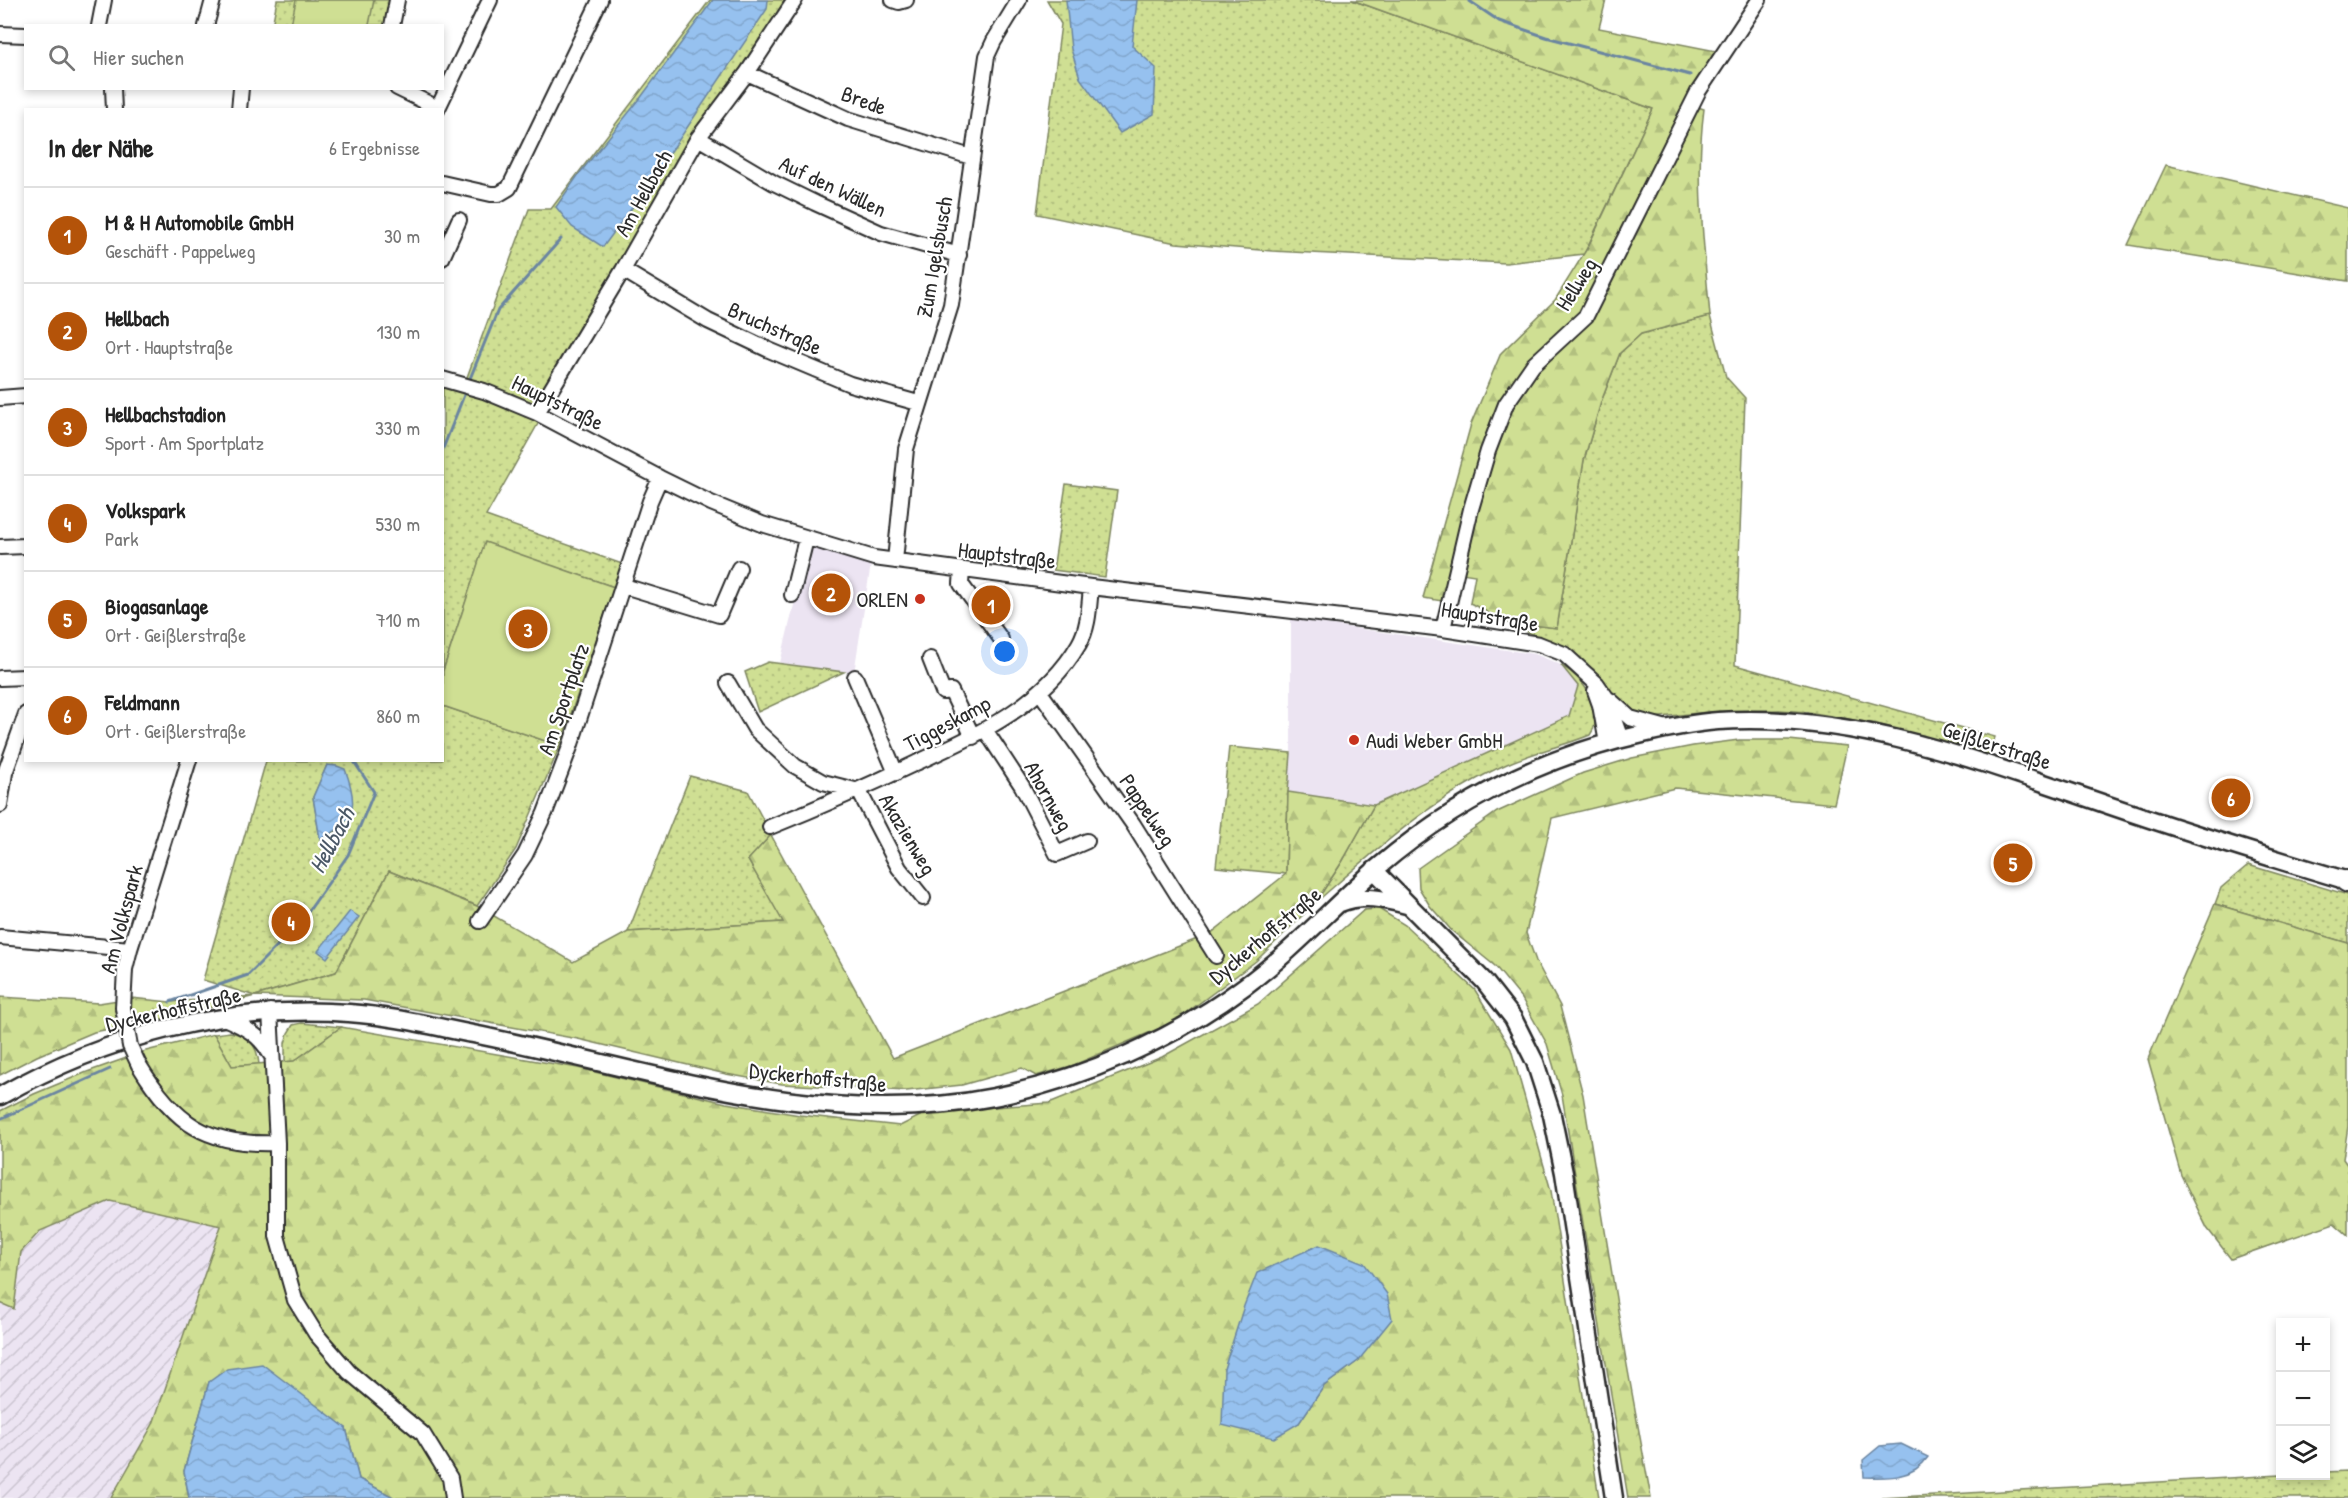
<!DOCTYPE html>
<html lang="de">
<head>
<meta charset="utf-8">
<style>
	:root { --surface:#fff; --page:#f6f6f6; --text:#222; --muted:#767676; --line:#e0e0e0; --accent:#b45309 }
	body { margin:0; font-family:"Patrick Hand",sans-serif; background:var(--page); color:var(--text) }
	.controls { position:absolute; right:18px; bottom:18px; display:grid; overflow:hidden; border-radius:0px; box-shadow:0 3px 9px #0003 }
	.controls button { width:54px; height:54px; display:grid; place-items:center; padding:0; border:0; border-bottom:2px solid var(--line); background:var(--surface); color:var(--text); font:30px sans-serif }
	.you { position:absolute; left:1005px; top:652px; width:21px; height:21px; margin:-15px; border:4px solid #fff; border-radius:50%; background:#1a73e8; box-shadow:0 0 0 9px #1a73e833 }
	.badge { display:grid; place-items:center; width:39px; height:39px; border-radius:50%; background:var(--accent); color:#fff; font-size:20px; font-weight:700 }
	.pin { position:absolute; translate:-50% -50%; border:3px solid #fff; box-shadow:0 2px 6px #0006 }
	.list { margin:0; padding:0; list-style:none }
	h2 { display:flex; justify-content:space-between; align-items:center; height:78px; margin:0; padding:0 24px; font-size:26px }
	h2 small { font-size:20px; font-weight:400; color:var(--muted) }
	.list li { display:grid; grid-template-columns:39px 1fr auto; gap:18px; align-items:center; box-sizing:border-box; height:96px; padding:0 24px; border-top:2px solid var(--line) }
	.list b { display:block; font-size:22px; white-space:nowrap }
	.list p { margin:0; font-size:20px; white-space:nowrap; color:var(--muted) }
	.list em { font-size:20px; font-style:normal; color:var(--muted) }
	.icon { flex:none; width:33px; height:33px; fill:none; stroke:currentColor; stroke-width:2; stroke-linecap:round; stroke-linejoin:round }
	.map { position:relative; flex:none; width:2348px; height:1498px; overflow:hidden }
	.search { position:absolute; background:var(--surface); box-shadow:0 3px 9px #0003; left:24px; top:24px; width:420px; height:66px; display:flex; align-items:center; gap:15px; box-sizing:border-box; padding:0 21px; border-radius:0px; color:var(--muted); font-size:22px }
	.panel { position:absolute; background:var(--surface); box-shadow:0 3px 9px #0003; left:24px; top:108px; width:420px; height:654px; border-radius:0px }
	.map>svg:first-child { display:block }
	.built { fill:#ece4f2 }
	.industrial { fill:url(#industrial-furrows) }
	.grass { fill:url(#grass-dots); stroke:#7d855f; stroke-width:1.5; fill-rule:evenodd }
	.forest { fill:url(#forest-firs); stroke:#7d855f; stroke-width:1.5; fill-rule:evenodd }
	.pitch { fill:#cfdf93; stroke:#7d855f; stroke-width:1.5 }
	.water { fill:url(#water-waves); stroke:#6b85a1; stroke-width:1.5 }
	.lines { fill:none; stroke-linecap:round; stroke-linejoin:round }
	.stream { stroke:#6b85a1; stroke-width:3 }
	.minor-casing { stroke:#2b2b2b; stroke-width:18 }
	.major-casing { stroke:#2b2b2b; stroke-width:21 }
	.highway-casing { stroke:#2b2b2b; stroke-width:24 }
	.minor { stroke:#fff; stroke-width:14 }
	.major { stroke:#fff; stroke-width:16 }
	.highway { stroke:#fff; stroke-width:20 }
	.minor-bridge-casing { stroke:#2b2b2b; stroke-width:18; stroke-linecap:butt }
	.minor-bridge { stroke:#fff; stroke-width:14 }
	.poi-dot { fill:#c8321e; stroke:#fff; stroke-width:2 }
	.labels { text-anchor:middle; dominant-baseline:central; stroke-width:4.5; stroke-linejoin:round; paint-order:stroke }
	.street-label { font-size:22px; fill:#2b2b2b; stroke:#fff }
	.poi-label { font-size:22px; fill:#2b2b2b; stroke:#fff; text-anchor:end }
	.water-label { font-size:24px; font-style:italic; fill:#4b5866; stroke:#fff }
</style>
</head>
<body>
<div class="map">
<svg width="2348" height="1498" viewBox="0 0 2348 1498">
	<defs>
		<pattern id="industrial-furrows" width="10" height="10" patternUnits="userSpaceOnUse" patternTransform="scale(1.5)"><rect width="10" height="10" fill="#ece4f2"/><path d="M-1 1l2-2M0 10L10 0M9 11l2-2" fill="none" stroke="#cbc4d0"/></pattern>
		<pattern id="grass-dots" width="8" height="8" patternUnits="userSpaceOnUse" patternTransform="scale(1.5)"><rect width="8" height="8" fill="#cfdf93"/><path d="M2 2h.1M6 6h.1" fill="none" stroke="#b2c07f" stroke-width="1.8" stroke-linecap="round"/></pattern>
		<pattern id="forest-firs" width="22" height="20" patternUnits="userSpaceOnUse" patternTransform="scale(1.5)"><rect width="22" height="20" fill="#cfdf93"/><path d="M5 1l3.5 6h-7zM16 11l3.5 6h-7z" fill="#b2c07f"/></pattern>
		<pattern id="water-waves" width="16" height="10" patternUnits="userSpaceOnUse" patternTransform="scale(1.5)"><rect width="16" height="10" fill="#96c1ef"/><path d="M0 5q4-4 8 0t8 0" fill="none" stroke="#81a6cd"/></pattern>
	</defs>
	<rect width="100%" height="100%" fill="#fff"/>
	<filter id="ink" filterUnits="userSpaceOnUse"><feTurbulence type="fractalNoise" baseFrequency=".0167" numOctaves="2"/><feDisplacementMap in="SourceGraphic" scale="12" xChannelSelector="R" yChannelSelector="G"/><feConvolveMatrix kernelMatrix="1 2 1 2 8 2 1 2 1" color-interpolation-filters="sRGB"/></filter>
	<g filter="url(#ink)">
		<path class="built" d="M808,547L871,564L854,673L780,663Z
			M1291,619L1535,654L1561,665L1578,686L1569,716L1374,805L1288,792L1291,753Z"/>
		<path class="industrial" d="M110,1201L221,1226L153,1424L111,1498H0V1303L14,1309L21,1252L40,1231Z"/>
		<path class="grass" d="M277,0H393L388,25L272,26Z
			M710,0H785L624,260L539,422L486,516L622,564L614,587L485,543L443,671V388H463L529,209H551Z
			M1047,0H1352L1653,109L1584,254L1506,263L1272,251L1176,243L1037,214L1061,24Z
			M1710,316L1726,377L1745,398L1735,665L1995,737L1989,755L1877,724L1808,712L1779,710L1708,712L1651,718L1632,713L1548,641L1506,622L1557,628L1584,460L1601,402L1620,353L1641,334Z
			M1066,484L1117,491L1105,577L1053,570Z
			M768,662L844,672L758,712L745,672Z
			M1561,665C1583,678 1607,710 1590,735C1563,746 1534,752 1507,764C1434,796 1375,851 1315,903L1342,862L1374,805L1569,716L1578,686Z
			M443,706L560,746L516,849L477,906L389,871L336,972L255,996L203,980L266,761L442,760ZM327,765L340,830L320,839L313,797Z
			M1229,747L1291,753L1288,792L1286,874L1216,867Z
			M690,776L748,791L771,835L748,860L784,922L628,932Z
			M2248,865L2348,895V943L2215,904L2221,888Z
			M302,1023L341,1027L294,1061L285,1062V1043L288,1033L293,1025Z
			M230,1032C249,1036 257,1044 259,1064L232,1066L214,1034Z
			M2348,1471V1498H1882L2280,1475L2326,1476V1472Z"/>
		<path class="forest" d="M1352,0H1606L1599,28L1716,51L1686,103L1704,109C1695,177 1704,247 1710,316L1641,334L1620,353L1601,402L1584,460L1557,628L1506,622L1470,603L1475,575L1449,571L1442,601L1423,598L1471,424L1501,353L1555,300L1588,247L1653,109Z
			M2166,165L2348,208V281L2128,245Z
			M1739,740H1789L1847,746L1834,804L1675,788L1552,818L1526,933L1536,961L1560,1006L1583,1095L1625,1354L1651,1498H1628L1562,1095L1547,1044L1522,999L1495,966L1452,931L1430,906L1419,888L1418,868L1497,812L1583,773L1632,758L1693,746Z
			M1288,792L1374,805L1342,862L1315,903L1256,961L1174,1022L1074,1065L1036,1076L1022,1068L962,1085L906,1091L782,1084L726,1074L578,1039L364,1000L255,996L177,1016L94,1032L37,1056L0,1075V997L99,1003L131,998L170,1002L255,996L336,972L389,871L477,906L573,962L628,932L783,922L748,860L771,835L893,1058L1210,934L1286,874Z
			M2215,904L2348,943V1126L2343,1159L2348,1166V1235L2334,1223L2231,1259L2207,1228L2181,1175L2148,1059Z
			M1379,909L1405,925L1475,990L1511,1049L1551,1191L1599,1498H395L359,1479L346,1428L209,1382L184,1471L189,1498H111L153,1424L221,1226L110,1201L40,1231L21,1252L14,1309L0,1303V1111L34,1094L87,1072L146,1051L214,1034L232,1066L294,1061L341,1027L578,1068L726,1103L800,1115L900,1126L928,1112L1049,1103L1162,1057L1258,1004L1364,910ZM1358,1361L1324,1386L1299,1423L1224,1369Z"/>
		<path class="pitch" d="M296,0H374L369,25H291Z
			M485,542L614,587L560,746L443,706V671Z"/>
		<path class="water" d="M713,0H768L767,9L643,193L603,247L572,227L556,207L579,174L639,100Z
			M1066,0H1137L1132,46L1156,68L1154,114L1120,133L1080,78L1071,49Z
			M327,765L337,766L345,769C359,806 356,823 320,839L313,797Z
			M350,911L359,917L327,958L318,951Z
			M1319,1245L1364,1263L1387,1294L1392,1319L1358,1361L1324,1386L1299,1423L1274,1438L1222,1425L1224,1369L1244,1306L1257,1273Z
			M262,1364L346,1428L359,1479L395,1498H189L184,1471L209,1382L227,1369Z
			M1901,1444L1928,1457C1913,1479 1888,1478 1864,1477L1863,1460L1880,1446Z"/>
		<g class="lines">
			<path class="stream" d="M1468,0L1499,21L1546,37L1690,75
				M469,381L498,310L561,239
				M442,451L466,390
				M170,1002L248,975L301,922L348,855L374,792L353,760
				M0,1119L110,1069"/>
			<g class="minor-casing">
				<path id="minor" d="M893,0L899,2L906,0
					M99,26L104,0
					M206,26L213,0
					M392,26L397,0
					M0,34L26,35
					M747,73L848,119L971,157
					M113,88L114,110
					M397,88L438,108
					M239,110L241,88
					M437,110L490,0
					M698,138L774,183L815,203L881,233L959,255
					M442,183L491,194H499L509,188L600,0
					M442,258L459,220
					M623,270L708,321L769,350L850,384L918,403
					M442,379L484,391L537,413L660,478L711,503L762,524L874,558L1091,587L1443,629L1539,644L1564,654L1597,684L1606,697L1621,739
					M0,398L26,396
					M537,413L623,270L698,138L747,73L795,0
					M0,547L26,546
					M895,561L906,449L951,305L987,56L994,41L1019,0
					M962,570L961,584L1001,639
					M624,586L719,615L739,568
					M792,595L806,539
					M1443,629L1471,509L1488,451L1506,404L1533,365L1586,316L1698,92L1759,0
					M930,659L943,692L951,691L973,737
					M855,677L896,773
					M0,678L26,677
					M728,683L755,729L795,766L823,782L859,791L899,868L923,898
					M1595,691L1600,705L1607,743
					M1040,692L1133,824L1216,956
					M1610,700L1630,718L1667,728
					M986,731L1022,786L1057,854L1087,841
					M0,805L5,773L26,714
					M770,827C820,807 868,786 916,763C977,735 1044,705 1079,644C1089,627 1089,606 1091,587
					M480,921L525,855L545,813L570,747L650,501L660,478
					M0,937L130,949
					M123,1008L125,969L130,949L189,760
					M270,1011L277,1143V1236L295,1300L316,1334L349,1372L423,1434L450,1478L453,1498
					M224,1018C245,1027 260,1035 271,1055
					M139,1065C175,1124 207,1146 277,1143"/>
			</g>
			<g class="major-casing">
				<path id="major" d="M1374,870L1484,981L1513,1018L1535,1062L1552,1115L1564,1173L1614,1498
					M1340,903C1364,894 1383,899 1407,905
					M0,1096C106,1036 227,1004 349,1013C391,1016 432,1026 473,1034C644,1068 818,1132 994,1097C1083,1079 1173,1040 1245,986C1293,951 1332,907 1377,868C1454,802 1544,756 1643,734C1668,728 1693,723 1718,721C1854,712 1981,762 2108,805C2187,832 2268,857 2348,881"/>
			</g>
			<g class="highway-casing">
				<path id="highway" d="M2346,881L2348,882"/>
			</g>
			<use href="#minor" class="minor"/>
			<use href="#major" class="major"/>
			<use href="#highway" class="highway"/>
			<g class="minor-bridge-casing">
				<path id="minor-bridge" d="M123,1008L130,1046L139,1065"/>
			</g>
			<use href="#minor-bridge" class="minor-bridge"/>
		</g>
	</g>
	<g class="poi-dot">
		<circle cx="920" cy="599" r="6"/>
		<circle cx="1354" cy="740" r="6"/>
	</g>
	<g class="labels">
		<g class="street-label">
			<text transform="translate(864 100) rotate(20)">Brede</text>
			<text transform="translate(833 186) rotate(25)">Auf den Wällen</text>
			<text transform="translate(643 193) rotate(-61)">Am Hellbach</text>
			<text transform="translate(934 257) rotate(-80)">Zum Igelsbusch</text>
			<text transform="translate(1576 284) rotate(-58)">Hellweg</text>
			<text transform="translate(775 328) rotate(24)">Bruchstraße</text>
			<text transform="translate(558 402) rotate(26)">Hauptstraße</text>
			<text transform="translate(1007 555) rotate(7)">Hauptstraße</text>
			<text transform="translate(1490 616) rotate(9)">Hauptstraße</text>
			<text transform="translate(563 699) rotate(-71)">Am Sportplatz</text>
			<text transform="translate(947 723) rotate(-28)">Tiggeskamp</text>
			<text transform="translate(1997 745) rotate(18)">Geißlerstraße</text>
			<text transform="translate(1049 796) rotate(61)">Ahornweg</text>
			<text transform="translate(1148 810) rotate(56)">Pappelweg</text>
			<text transform="translate(908 834) rotate(59)">Akazienweg</text>
			<text transform="translate(121 919) rotate(-75)">Am Volkspark</text>
			<text transform="translate(1265 935) rotate(-40)">Dyckerhoffstraße</text>
			<text transform="translate(173 1009) rotate(-13)">Dyckerhoffstraße</text>
			<text transform="translate(818 1077) rotate(6)">Dyckerhoffstraße</text>
		</g>
		<g class="poi-label">
			<text x="908" y="599">ORLEN</text>
			<text x="1366" y="740" text-anchor="start">Audi Weber GmbH</text>
		</g>
		<g class="water-label">
			<text transform="translate(331 840) rotate(-62)">Hellbach</text>
		</g>
	</g>
</svg>
<div class="controls">
<button>+</button>
<button>−</button>
<button><svg class="icon" aria-label="layers" viewBox="0 0 24 24"><path d="M12 4l9 5-9 5-9-5zM3 14l9 5 9-5"/></svg></button>
</div>
<div class="you"></div>
<div class="pin badge" style="left:991px;top:605px">1</div>
<div class="pin badge" style="left:831px;top:593px">2</div>
<div class="pin badge" style="left:528px;top:629px">3</div>
<div class="pin badge" style="left:291px;top:922px">4</div>
<div class="pin badge" style="left:2013px;top:863px">5</div>
<div class="pin badge" style="left:2231px;top:798px">6</div>
<div class="search"><svg class="icon" aria-label="search" viewBox="0 0 24 24"><circle cx="10" cy="10" r="6"/><path d="M15 15l6 6"/></svg>Hier suchen</div>
<section class="panel">
<h2>In der Nähe<small>6 Ergebnisse</small></h2>
<ul class="list">
<li><span class="badge">1</span><div><b>M &amp; H Automobile GmbH</b><p>Geschäft · Pappelweg</p></div><em>30 m</em></li>
<li><span class="badge">2</span><div><b>Hellbach</b><p>Ort · Hauptstraße</p></div><em>130 m</em></li>
<li><span class="badge">3</span><div><b>Hellbachstadion</b><p>Sport · Am Sportplatz</p></div><em>330 m</em></li>
<li><span class="badge">4</span><div><b>Volkspark</b><p>Park</p></div><em>530 m</em></li>
<li><span class="badge">5</span><div><b>Biogasanlage</b><p>Ort · Geißlerstraße</p></div><em>710 m</em></li>
<li><span class="badge">6</span><div><b>Feldmann</b><p>Ort · Geißlerstraße</p></div><em>860 m</em></li>
</ul>
</section>
</div>
</body>
</html>
